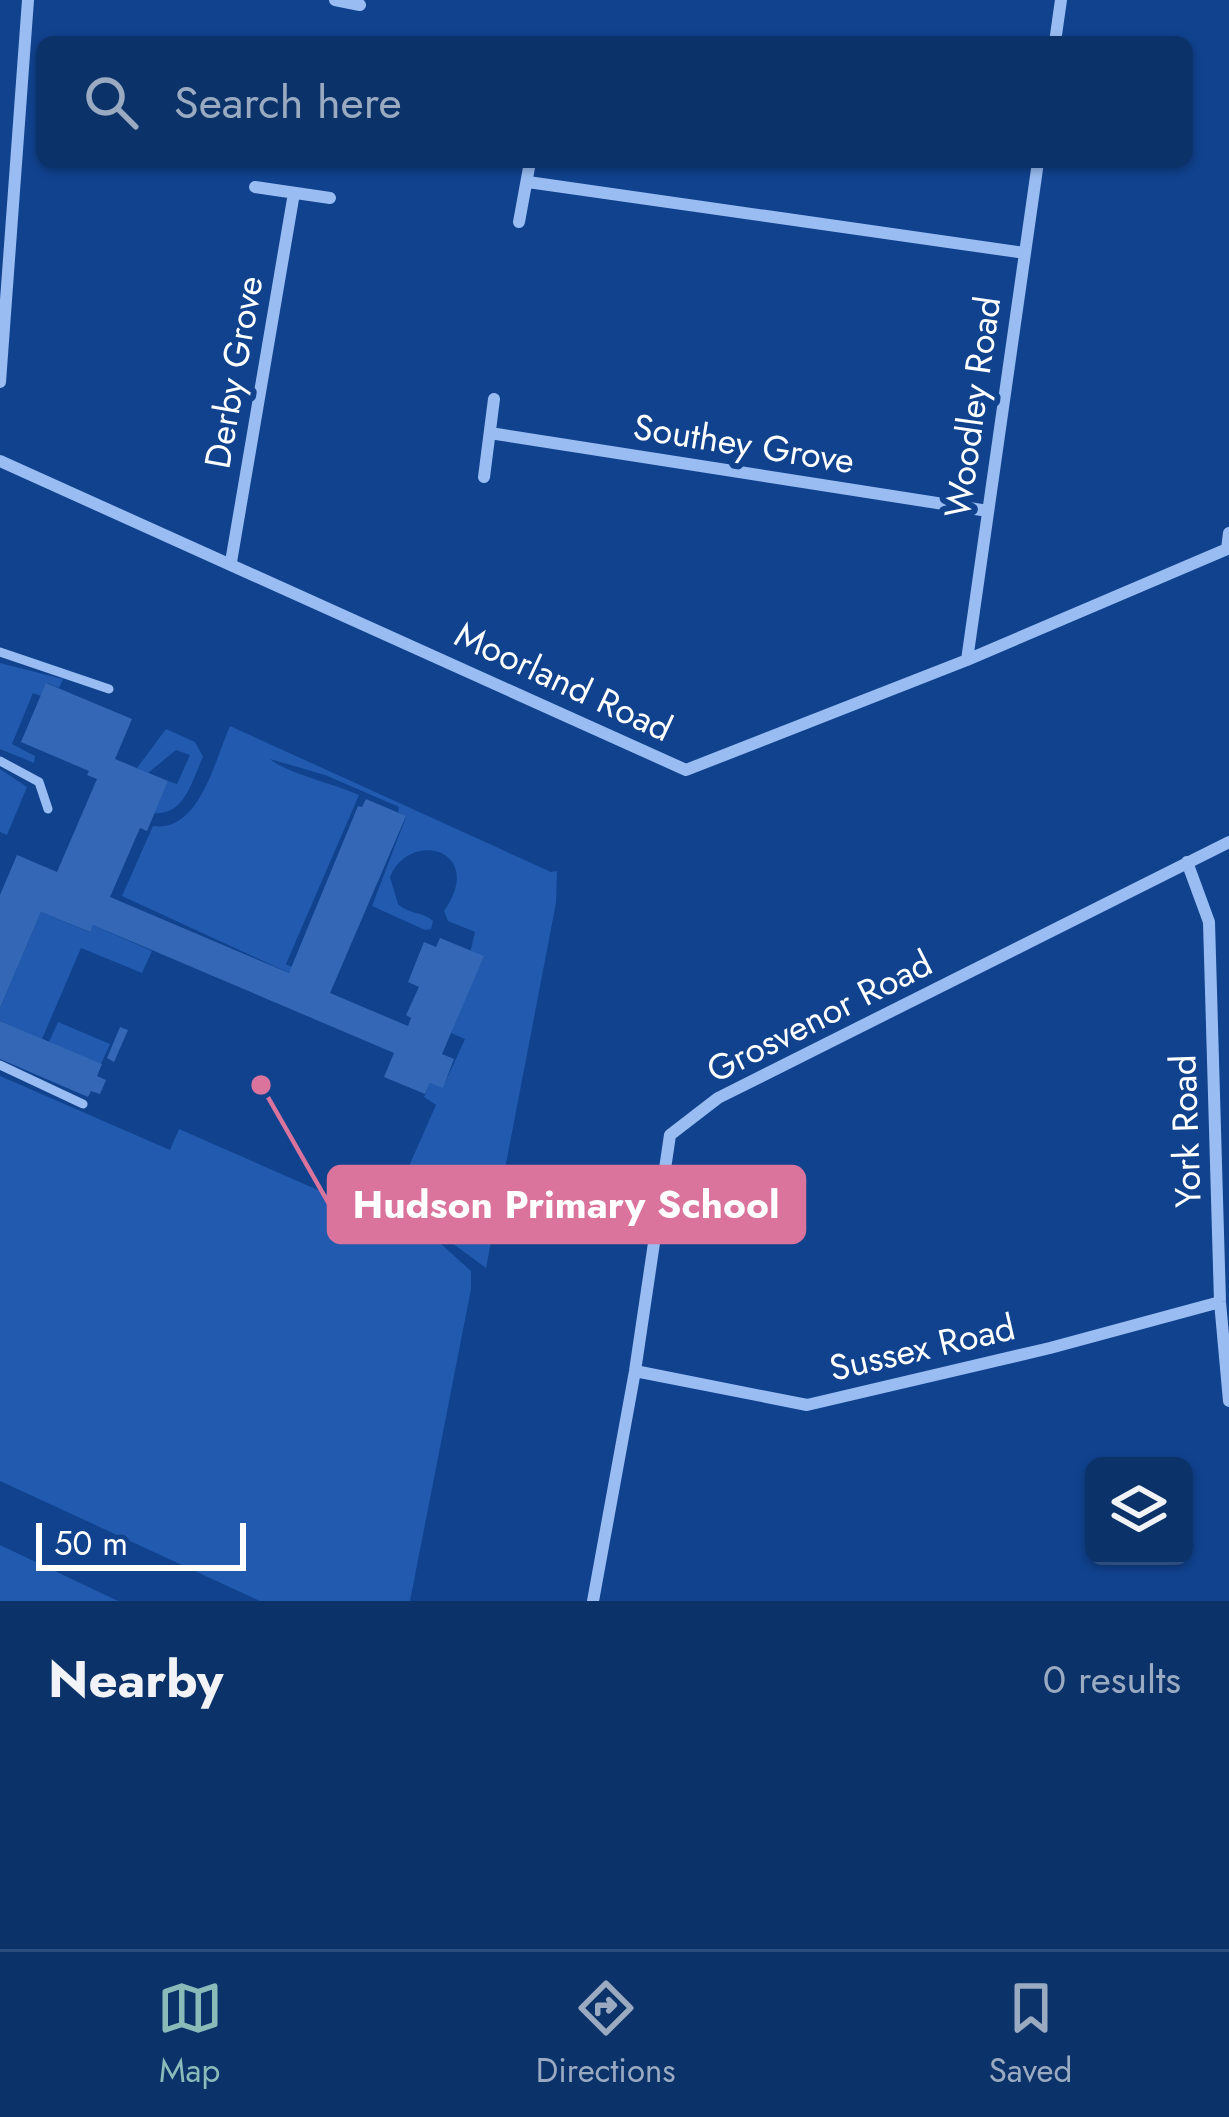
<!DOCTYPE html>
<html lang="en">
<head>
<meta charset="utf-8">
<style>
	:root { --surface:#0c326a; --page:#1a3e72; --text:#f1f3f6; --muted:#9aaac1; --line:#2c4d7e; --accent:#8bbbb9 }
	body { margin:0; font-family:Jost,sans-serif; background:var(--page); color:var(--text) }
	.controls { position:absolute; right:36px; bottom:36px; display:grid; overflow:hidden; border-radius:18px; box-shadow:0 3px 9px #0004 }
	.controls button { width:108px; height:108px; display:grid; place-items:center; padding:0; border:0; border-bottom:3px solid var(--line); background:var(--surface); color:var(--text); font:60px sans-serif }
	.scale { position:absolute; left:36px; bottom:30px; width:210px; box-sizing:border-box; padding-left:12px; border:6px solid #fff; border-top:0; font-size:33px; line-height:42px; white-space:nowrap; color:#fff; -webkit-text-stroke:9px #10428e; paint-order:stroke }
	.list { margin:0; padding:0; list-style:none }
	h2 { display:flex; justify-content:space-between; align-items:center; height:156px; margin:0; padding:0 48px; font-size:51px }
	h2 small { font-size:39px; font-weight:400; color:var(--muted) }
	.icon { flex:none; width:66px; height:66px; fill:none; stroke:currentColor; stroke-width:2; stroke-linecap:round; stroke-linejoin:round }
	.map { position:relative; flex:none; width:1229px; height:1601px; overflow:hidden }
	.search { position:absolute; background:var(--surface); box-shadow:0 3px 9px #0004; left:36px; right:36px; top:36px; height:132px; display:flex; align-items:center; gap:30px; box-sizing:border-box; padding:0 42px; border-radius:18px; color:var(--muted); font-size:45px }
	.sheet { height:348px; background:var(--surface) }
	nav { display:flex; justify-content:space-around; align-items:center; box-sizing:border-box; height:168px; border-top:3px solid var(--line); background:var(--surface); font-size:33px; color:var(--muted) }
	nav a { display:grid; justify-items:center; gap:6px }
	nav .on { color:var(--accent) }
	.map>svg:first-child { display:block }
	.green { fill:#215aae }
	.building { fill:#3468b6 }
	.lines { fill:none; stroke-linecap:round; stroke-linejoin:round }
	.service { stroke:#99bdf3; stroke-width:9 }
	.minor { stroke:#99bdf3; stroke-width:12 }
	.labels { text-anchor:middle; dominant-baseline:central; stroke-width:12; stroke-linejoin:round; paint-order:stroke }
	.street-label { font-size:36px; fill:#fff; stroke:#10428e }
	.leader { fill:none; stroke:#da749d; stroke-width:4.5 }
	.callout-dot { fill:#da749d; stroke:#10428e; stroke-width:4.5 }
	.callout { fill:#da749d; stroke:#da749d; stroke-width:4.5 }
	.callout-label { font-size:39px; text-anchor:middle; font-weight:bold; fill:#fff }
</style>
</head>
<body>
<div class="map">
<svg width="1229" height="1601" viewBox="0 0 1229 1601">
	<rect width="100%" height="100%" fill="#10428e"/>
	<path class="green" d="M0,663L63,679L59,688L47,683L41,696L33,693L12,744L35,756L34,763L0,749Z
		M230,726L551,872L557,871L556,903L486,1268L448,1240L449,1234L391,1207L436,1105L424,1097L430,1083L443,1087L465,1039L451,1033L475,932L448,921L444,911C487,850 410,828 390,877L398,904C408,914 424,912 433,921L431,929L425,930L372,906L406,817L398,812L399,807L325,775L270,759C286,773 335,784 359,795L286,964L292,967L289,973L122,896L153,826C199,833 215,760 230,726Z
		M166,729L195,742L203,757C192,780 185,816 154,813L168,781L177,784L190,755L176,750L148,773L137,768Z
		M0,769L27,787L7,835L0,832Z
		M41,912L89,932L93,925L152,951L142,973L81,948L42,1039L0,1021V1008Z
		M58,1022L110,1044L101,1064L49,1042Z
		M0,1076L170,1150L179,1129L441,1244L471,1271V1289L410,1601H260L0,1481Z
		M0,1545L118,1601H0Z"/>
	<path class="building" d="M46,683L132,719L115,759L168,781L147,831L140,828L110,897L289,973L358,806L362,807L366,799L406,816L330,993L408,1026L411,1018L406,1015L419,987L408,982L424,942L436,947L440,938L484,956L442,1054L454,1059L443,1088L430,1083L425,1094L384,1077L394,1053L93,925L90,932L41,912L0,1008V895L17,855L57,872L97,779L87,775L89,771L21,742Z
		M0,1021L102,1064L97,1076L106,1080L100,1094L91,1091L88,1097L0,1059Z
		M120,1027L128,1030L114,1062L107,1058Z"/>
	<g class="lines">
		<path class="service" d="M0,652L109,689
			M0,761L39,782L48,809
			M0,1065L83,1104"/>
		<path class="minor" d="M335,0L360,5
			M1055,42L1061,0
			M528,182L1025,253
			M255,187L330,198
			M519,222L530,162
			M0,382L28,0
			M490,433L988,511
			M0,461L686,770L967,660L1227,549L1229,533
			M484,477L494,399
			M231,562L294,193
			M967,660L1038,162
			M1187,862L1209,922L1220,1302L1229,1401
			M635,1371L807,1405L1050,1348L1220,1302
			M593,1601L635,1371L670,1135L718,1098L1229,842"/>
	</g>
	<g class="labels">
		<g class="street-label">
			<text transform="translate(233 372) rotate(-80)">Derby Grove</text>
			<text transform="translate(972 407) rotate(-82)">Woodley Road</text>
			<text transform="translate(744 443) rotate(9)">Southey Grove</text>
			<text transform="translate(564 681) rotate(25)">Moorland Road</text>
			<text transform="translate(819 1016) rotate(-27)">Grosvenor Road</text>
			<text transform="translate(1185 1131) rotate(-92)">York Road</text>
			<text transform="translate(922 1347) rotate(-13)">Sussex Road</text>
		</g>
	</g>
	<path class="leader" d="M261 1085L329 1204"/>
	<circle class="callout-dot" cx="261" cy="1085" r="12"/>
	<rect class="callout" x="329" y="1167" width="475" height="75" rx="12"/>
	<g class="callout-label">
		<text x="566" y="1218">Hudson Primary School</text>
	</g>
</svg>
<div class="controls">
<button><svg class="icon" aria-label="layers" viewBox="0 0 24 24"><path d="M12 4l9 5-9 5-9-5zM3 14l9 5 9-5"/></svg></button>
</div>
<div class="scale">50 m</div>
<div class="search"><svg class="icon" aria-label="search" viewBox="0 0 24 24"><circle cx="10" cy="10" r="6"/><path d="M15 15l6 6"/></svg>Search here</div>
</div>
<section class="sheet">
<h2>Nearby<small>0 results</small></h2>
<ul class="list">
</ul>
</section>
<nav>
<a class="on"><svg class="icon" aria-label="map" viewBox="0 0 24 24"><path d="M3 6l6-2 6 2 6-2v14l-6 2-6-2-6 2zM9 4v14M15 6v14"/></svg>Map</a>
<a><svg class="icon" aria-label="directions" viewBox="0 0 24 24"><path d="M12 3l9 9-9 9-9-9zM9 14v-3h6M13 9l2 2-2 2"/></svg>Directions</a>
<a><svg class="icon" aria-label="saved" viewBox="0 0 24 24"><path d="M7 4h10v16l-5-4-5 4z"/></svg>Saved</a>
</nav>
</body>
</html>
